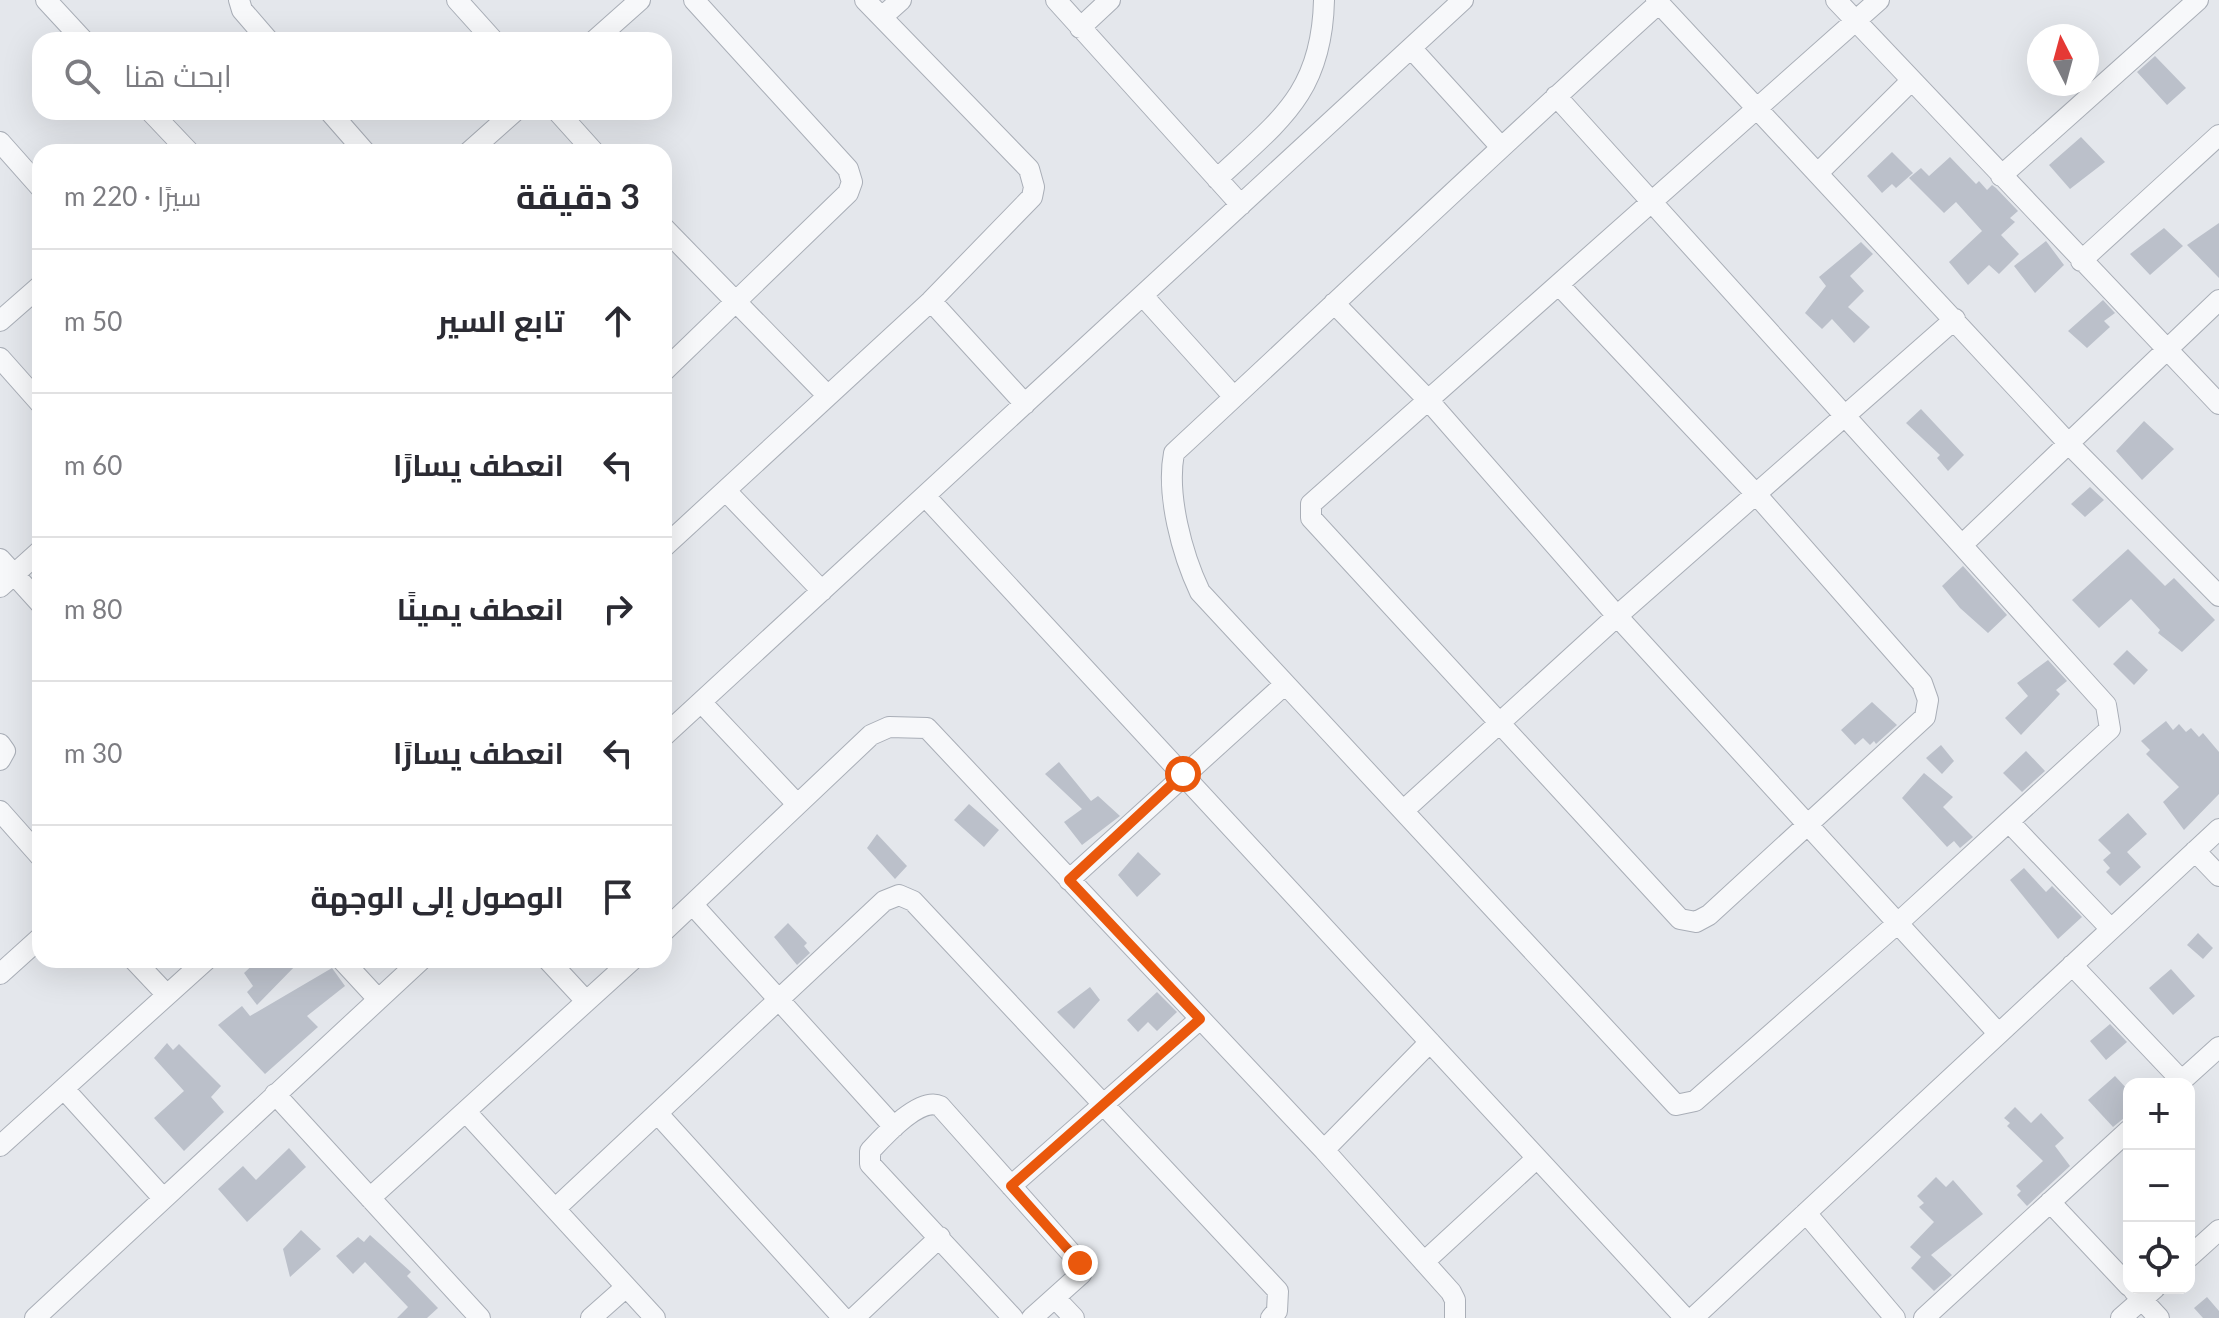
<!DOCTYPE html>
<html lang="ar">
<head>
<meta charset="utf-8">
<style>
	:root { --surface:#fff; --page:#f7f7f7; --text:#2b2b33; --muted:#7c7c81; --line:#e1e1e2 }
	body { margin:0; font-family:Lato,Cairo,sans-serif; background:var(--page); color:var(--text); direction:rtl }
	.controls { position:absolute; right:24px; bottom:24px; display:grid; overflow:hidden; border-radius:16px; box-shadow:0 8px 32px #0002 }
	.controls button { width:72px; height:72px; display:grid; place-items:center; padding:0; border:0; border-bottom:2px solid var(--line); background:var(--surface); color:var(--text); font:40px sans-serif }
	.compass { position:absolute; left:2027px; top:24px; width:72px; height:72px; border-radius:50%; background:var(--surface); box-shadow:0 8px 32px #0002; rotate:354deg }
	.stop { position:absolute; width:24px; height:24px; margin:-18px; border:6px solid #ea580c; border-radius:50%; background:#fff }
	.stop.end { background:#ea580c; border-color:#fff; box-shadow:0 2px 8px #0008 }
	.list { margin:0; padding:0; list-style:none }
	h2 { display:flex; justify-content:space-between; align-items:center; height:104px; margin:0; padding:0 32px; font-size:34px }
	h2 small { font-size:26px; font-weight:400; color:var(--muted) }
	.list li { display:grid; grid-template-columns:52px 1fr auto; gap:24px; align-items:center; box-sizing:border-box; height:144px; padding:0 32px; border-top:2px solid var(--line) }
	.list b { display:block; font-size:30px; white-space:nowrap }
	.list em { font-size:26px; font-style:normal; color:var(--muted) }
	.icon { flex:none; width:44px; height:44px; fill:none; stroke:currentColor; stroke-width:2; stroke-linecap:round; stroke-linejoin:round }
	.map { position:relative; flex:none; width:2219px; height:1318px; overflow:hidden; direction:ltr }
	.search { position:absolute; background:var(--surface); box-shadow:0 8px 32px #0002; left:32px; top:32px; width:640px; height:88px; display:flex; align-items:center; gap:20px; box-sizing:border-box; padding:0 28px; border-radius:24px; color:var(--muted); font-size:30px }
	.panel { position:absolute; background:var(--surface); box-shadow:0 8px 32px #0002; left:32px; top:144px; width:640px; height:824px; border-radius:24px; direction:rtl }
	.map>svg:first-child { display:block }
	.building { fill:#bbc0ca }
	.lines { fill:none; stroke-linecap:round; stroke-linejoin:round }
	.minor-casing { stroke:#a9aeb7; stroke-width:22 }
	.minor { stroke:#f7f8fa; stroke-width:20 }
	.route { stroke:#ea580c; stroke-width:10 }
</style>
</head>
<body>
<div class="map">
<svg width="2219" height="1318" viewBox="0 0 2219 1318">
	<rect width="100%" height="100%" fill="#e4e7ec"/>
	<path class="building" d="M2155,56L2186,88L2167,105L2137,72Z
		M2081,137L2105,162L2070,189L2049,165Z
		M1892,152L1913,173L1896,188L1892,184L1882,193L1867,176Z
		M1950,157L1976,184L1979,181L1987,190L1992,185L1996,188L2018,211L2010,218L2015,222L2001,235L2019,254L1999,274L1989,265L1968,285L1949,262L1982,231L1956,202L1944,213L1909,178L1921,168L1929,176Z
		M2219,223V278L2187,245Z
		M2164,228L2183,246L2150,275L2130,254Z
		M2046,241L2064,265L2035,293L2014,266Z
		M1861,242L1873,254L1850,276L1864,291L1848,307L1870,327L1854,343L1832,319L1822,329L1805,313L1826,286L1819,277Z
		M2103,300L2115,313L2104,321L2110,327L2087,348L2068,331Z
		M1921,409L1964,455L1948,471L1937,458L1940,455L1906,423Z
		M2144,421L2174,449L2142,480L2116,451Z
		M2090,487L2104,500L2085,517L2071,504Z
		M2128,549L2165,586L2174,578L2215,620L2182,652L2158,633L2160,630L2131,599L2099,628L2072,600Z
		M1963,566L2007,615L1988,633L1960,608L1942,586Z
		M2127,650L2148,670L2134,685L2113,664Z
		M2048,660L2067,681L2056,690L2060,694L2021,735L2005,718L2028,696L2017,683Z
		M1872,702L1897,725L1876,744L1874,741L1870,745L1863,738L1855,745L1841,730Z
		M2166,721L2173,730L2179,724L2186,732L2191,728L2199,737L2203,733L2219,752V794L2184,830L2163,802L2179,787L2146,754L2150,750L2141,741Z
		M1941,745L1954,761L1942,774L1926,758Z
		M2026,751L2045,771L2022,792L2003,773Z
		M1059,762L1091,801L1098,796L1120,816L1082,845L1064,822L1082,809L1045,774Z
		M1924,773L1953,797L1943,807L1973,837L1960,848L1954,841L1947,847L1902,798Z
		M969,804L999,830L984,847L954,820Z
		M2128,813L2147,834L2127,852L2141,867L2120,886L2106,872L2110,868L2103,860L2111,853L2098,840Z
		M877,834L907,866L895,879L867,848Z
		M1138,852L1161,874L1137,897L1118,875Z
		M2024,868L2046,892L2052,886L2082,917L2058,939L2010,880Z
		M788,923L807,943L804,946L810,953L797,965L774,937Z
		M2198,933L2213,948L2203,959L2187,945Z
		M258,960H301L257,1005L247,992L253,986L244,973Z
		M332,968L345,986L307,1016L318,1027L265,1074L218,1025L242,1006L250,1016Z
		M2171,969L2195,996L2173,1015L2149,988Z
		M1090,987L1100,1000L1074,1029L1057,1012Z
		M1157,992L1177,1012L1157,1031L1148,1022L1138,1032L1127,1020Z
		M2110,1024L2127,1042L2106,1060L2090,1041Z
		M167,1043L173,1050L179,1044L221,1086L211,1097L224,1112L184,1151L154,1118L184,1091L154,1058Z
		M2115,1076L2129,1091V1114L2113,1127L2088,1100Z
		M2015,1107L2031,1123L2041,1113L2064,1138L2055,1146L2070,1166L2027,1206L2017,1195L2021,1191L2016,1186L2043,1161L2007,1126L2010,1123L2004,1118Z
		M289,1148L306,1167L247,1222L218,1189L243,1166L256,1180Z
		M1936,1177L1946,1187L1953,1180L1983,1214L1931,1255L1952,1275L1934,1291L1911,1268L1921,1257L1910,1247L1934,1222L1919,1207L1924,1203L1917,1196Z
		M301,1230L321,1249L290,1277L283,1249Z
		M370,1235L411,1272L407,1276L438,1308L427,1318H397L408,1307L365,1262L353,1274L336,1256L358,1237L364,1242Z
		M2207,1297L2219,1311V1318H2203L2194,1308Z"/>
	<g class="lines">
		<g class="minor-casing">
			<path id="minor" d="M46,0L83,40
				M239,0L242,10L268,40
				M457,0L493,40
				M1056,0L1241,205
				M1656,0L2068,443L2219,596
				M1836,0L2219,404
				M882,17L901,0
				M1080,28L1110,0
				M595,40L640,0
				M1411,48L1501,147
				M1556,96L2106,705L2110,729L1899,922L1695,1101L1676,1105L1200,592C1182,554 1166,495 1174,453C1336,303 1495,151 1659,3
				M151,112L189,152
				M330,112L365,152
				M558,112L594,152
				M0,142L40,187
				M469,152L514,112
				M1818,173L1911,81
				M2001,176L2198,0
				M1217,179C1280,120 1322,93 1324,0
				M664,228L827,395
				M2081,261L2219,135
				M1559,285L1756,494L1922,683L1928,700L1925,717L1709,915L1696,922L1680,919L1311,518V504L1879,0
				M1143,296L1234,397
				M931,301L1025,404
				M1334,303L1429,401L1617,616L1998,1033
				M0,321L40,286
				M0,358L40,403
				M664,371L848,193L852,182L848,169L694,0
				M726,491L822,591
				M925,496L1685,1318
				M1963,544L2219,300
				M664,547L931,301L1032,197L1034,187L1029,169L865,0
				M0,559L40,603
				M0,587L40,551
				M701,702L797,804
				M664,736L1463,0
				M0,744L5,751L0,760
				M1404,810L1617,616L1955,319
				M0,811L40,856
				M2009,822L2111,929
				M2195,851L2219,876
				M1069,880L1284,685
				M693,905L894,1127
				M664,931L871,735L889,727L927,728L1324,1150L1451,1292L1455,1300V1318
				M134,960L167,995
				M342,960L378,999
				M548,960L586,1001
				M2072,965L2182,1081
				M0,974L40,938
				M2178,1084L2219,1047
				M64,1089L162,1197
				M275,1094L480,1318
				M466,1112L655,1318
				M658,1114L843,1318
				M0,1146L206,960
				M1324,1150L1430,1042
				M1011,1186L1200,1019
				M370,1198L632,960
				M2050,1202L2129,1286
				M557,1207L884,901L899,895L913,901L1278,1291L1277,1311L1271,1318
				M1806,1213L1895,1318
				M2189,1257L2219,1230
				M1424,1262L1537,1158
				M2134,1291L2159,1318
				M1055,1298L1074,1318
				M35,1318L421,960
				M591,1318L626,1287
				M854,1318L940,1237
				M1013,1318L870,1164V1151C883,1137 920,1096 940,1106L1080,1263L1081,1274L1032,1318
				M1693,1318L2219,829
				M1924,1318L2129,1130
				M2121,1318L2155,1288"/>
		</g>
		<use href="#minor" class="minor"/>
	</g>
	<g class="lines">
		<path class="route" d="M1080,1263L1011,1186L1200,1019L1069,880L1183,774"/>
	</g>
</svg>
<div class="controls">
<button>+</button>
<button>−</button>
<button><svg class="icon" aria-label="locate" viewBox="0 0 24 24"><circle cx="12" cy="12" r="6"/><path d="M12 2v4M12 18v4M2 12h4M18 12h4"/></svg></button>
</div>
<svg class="compass" viewBox="-18 -18 36 36"><path d="M0-13l5 13h-10z" fill="#e53935"/><path d="M0 13l5-13h-10z" fill="#7c7c81"/></svg>
<div class="stop" style="left:1183px;top:774px"></div>
<div class="stop end" style="left:1080px;top:1263px"></div>
<div class="search"><svg class="icon" aria-label="search" viewBox="0 0 24 24"><circle cx="10" cy="10" r="6"/><path d="M15 15l6 6"/></svg>ابحث هنا</div>
<section class="panel">
<h2>3 دقيقة<small>سيرًا · 220 m</small></h2>
<ul class="list">
<li><svg class="icon" aria-label="ahead" viewBox="0 0 24 24"><path d="M12 20V5M6 11l6-6 6 6"/></svg><div><b>تابع السير</b></div><em>50 m</em></li>
<li><svg class="icon" aria-label="left" viewBox="0 0 24 24"><path d="M17 20v-9H6M10 6l-5 5 5 5"/></svg><div><b>انعطف يسارًا</b></div><em>60 m</em></li>
<li><svg class="icon" aria-label="right" viewBox="0 0 24 24"><path d="M7 20v-9h11M14 6l5 5-5 5"/></svg><div><b>انعطف يمينًا</b></div><em>80 m</em></li>
<li><svg class="icon" aria-label="left" viewBox="0 0 24 24"><path d="M17 20v-9H6M10 6l-5 5 5 5"/></svg><div><b>انعطف يسارًا</b></div><em>30 m</em></li>
<li><svg class="icon" aria-label="arrive" viewBox="0 0 24 24"><path d="M6 21V4h12l-3 4 3 4H6"/></svg><div><b>الوصول إلى الوجهة</b></div></li>
</ul>
</section>
</div>
</body>
</html>
